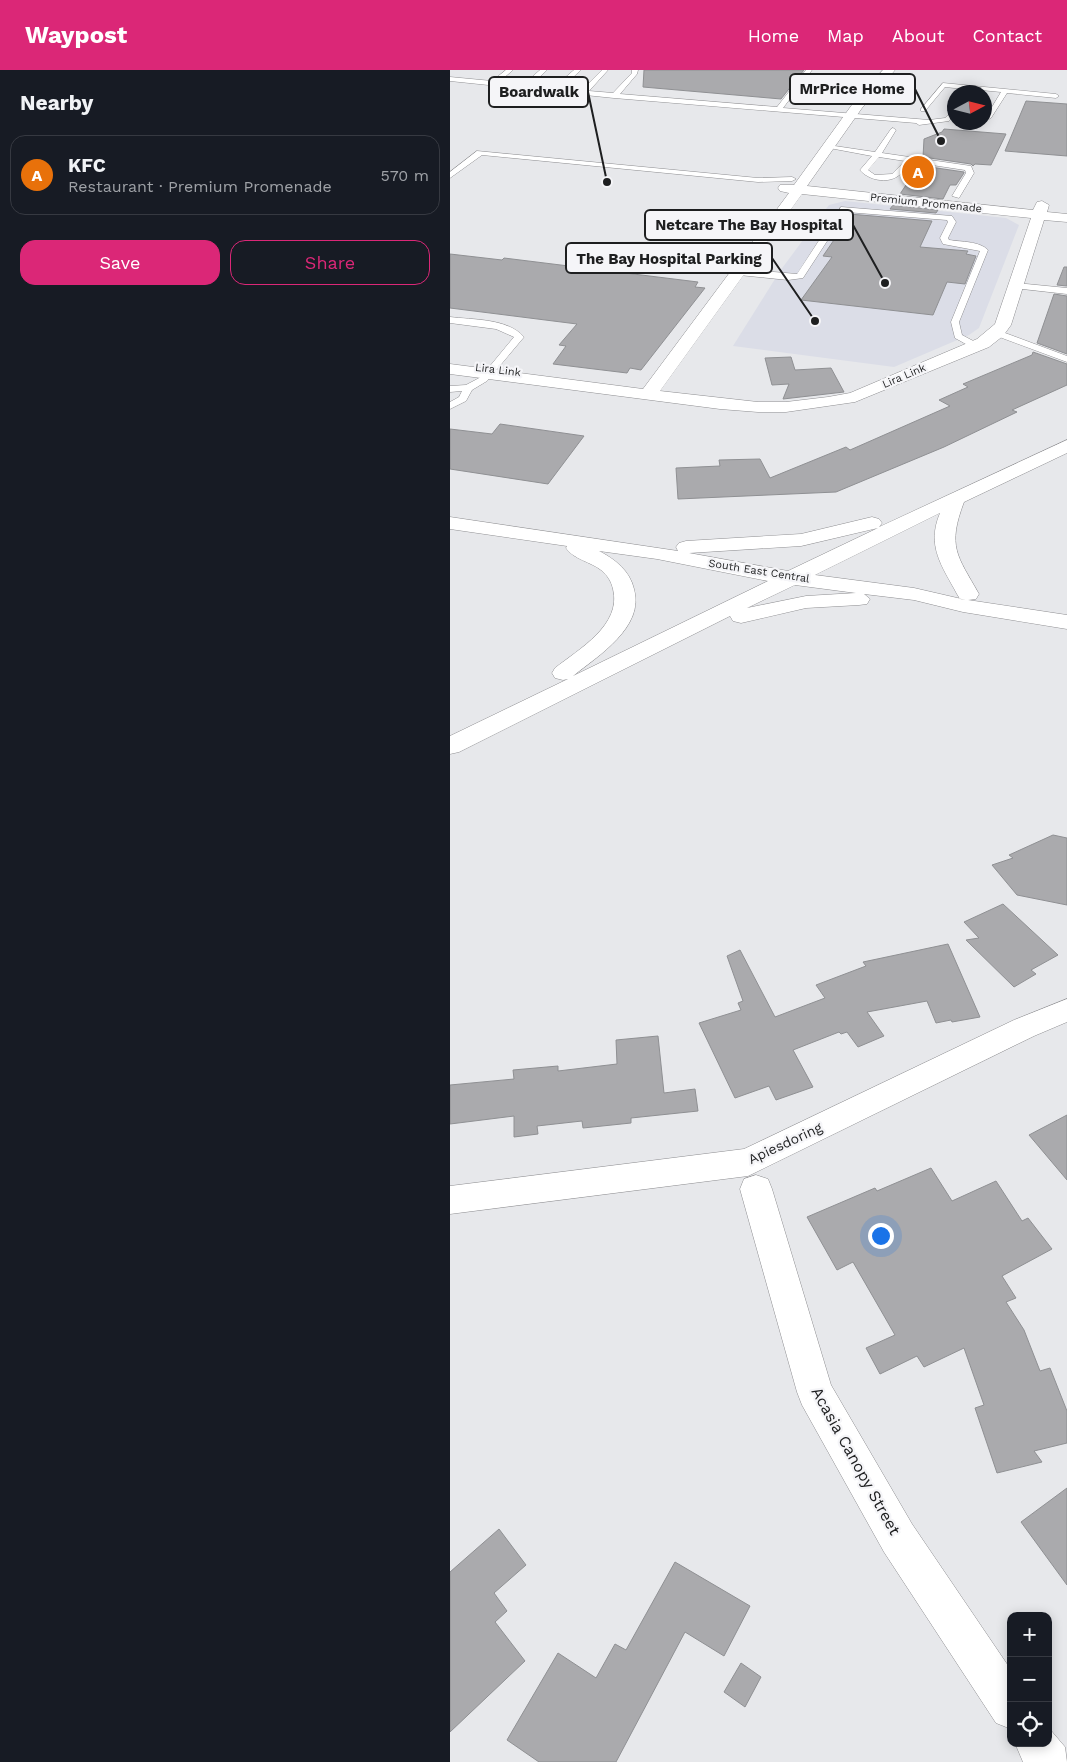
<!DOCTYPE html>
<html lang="en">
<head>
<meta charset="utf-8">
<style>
	:root { --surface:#171b24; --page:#20242c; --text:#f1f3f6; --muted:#9ea1a6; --line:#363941; --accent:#db2777 }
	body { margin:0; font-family:"Work Sans",sans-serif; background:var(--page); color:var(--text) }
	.controls { position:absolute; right:15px; bottom:15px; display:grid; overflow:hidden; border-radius:10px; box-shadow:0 2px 12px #0003 }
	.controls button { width:45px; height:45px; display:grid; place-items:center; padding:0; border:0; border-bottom:1px solid var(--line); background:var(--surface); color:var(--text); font:25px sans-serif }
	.compass { position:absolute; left:497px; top:15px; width:45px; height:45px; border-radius:50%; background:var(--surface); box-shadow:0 2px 12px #0003; rotate:83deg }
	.you { position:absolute; left:430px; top:1165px; width:18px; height:18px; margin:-12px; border:4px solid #fff; border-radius:50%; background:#1a73e8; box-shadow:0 0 0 8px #1a73e833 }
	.badge { display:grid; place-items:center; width:32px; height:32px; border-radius:50%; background:var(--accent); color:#fff; font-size:16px; font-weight:700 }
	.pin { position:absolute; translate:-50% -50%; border:2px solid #fff; box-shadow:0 1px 5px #0006 }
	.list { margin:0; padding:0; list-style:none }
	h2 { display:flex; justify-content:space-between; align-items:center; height:65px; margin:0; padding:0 20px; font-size:21px }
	h2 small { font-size:16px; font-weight:400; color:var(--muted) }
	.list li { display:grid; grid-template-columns:32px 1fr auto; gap:15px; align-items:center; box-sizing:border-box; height:80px; margin:0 10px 10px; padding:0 10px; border:1px solid var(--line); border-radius:15px }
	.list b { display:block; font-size:19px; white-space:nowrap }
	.list p { margin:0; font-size:16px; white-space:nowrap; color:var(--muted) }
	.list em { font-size:16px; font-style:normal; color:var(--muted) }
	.actions { display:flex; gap:10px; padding:15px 20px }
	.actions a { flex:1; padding:11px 0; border:1px solid var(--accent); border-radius:15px; text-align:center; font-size:18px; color:var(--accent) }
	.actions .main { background:var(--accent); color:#fff }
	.icon { flex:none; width:28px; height:28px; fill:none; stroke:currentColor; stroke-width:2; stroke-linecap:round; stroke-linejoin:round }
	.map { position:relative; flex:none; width:617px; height:1692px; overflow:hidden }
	header { display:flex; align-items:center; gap:30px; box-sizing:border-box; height:70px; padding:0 25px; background:var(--accent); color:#fff }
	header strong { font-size:24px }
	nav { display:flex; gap:28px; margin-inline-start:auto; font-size:18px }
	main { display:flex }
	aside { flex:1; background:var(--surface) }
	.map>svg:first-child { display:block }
	.built { fill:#dbdde7 }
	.building { fill:#aaaaad; stroke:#8f9093 }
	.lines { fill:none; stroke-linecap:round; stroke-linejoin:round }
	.service-casing { stroke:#8e8e91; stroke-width:1 }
	.minor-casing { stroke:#8e8e91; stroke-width:1 }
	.tertiary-casing { stroke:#8e8e91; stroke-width:1 }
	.service { fill:#fff; fill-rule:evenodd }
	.minor { fill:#fff; fill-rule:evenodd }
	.tertiary { fill:#fff; fill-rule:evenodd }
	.labels { text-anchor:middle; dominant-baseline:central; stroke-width:4.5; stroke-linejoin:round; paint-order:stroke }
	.far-street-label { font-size:11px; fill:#1e1f20; stroke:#f5f5f8 }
	.street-label { font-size:14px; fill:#1e1f20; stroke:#f5f5f8 }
	.near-street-label { font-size:16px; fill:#1e1f20; stroke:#f5f5f8 }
	.leader { fill:none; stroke:#1e1f20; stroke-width:2 }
	.callout-dot { fill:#1e1f20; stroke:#f5f5f8; stroke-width:2 }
	.callout { fill:#f5f5f8; stroke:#1e1f20; stroke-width:2 }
	.callout-label { font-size:15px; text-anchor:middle; font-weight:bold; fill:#1e1f20 }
</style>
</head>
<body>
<header>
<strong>Waypost</strong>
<nav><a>Home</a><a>Map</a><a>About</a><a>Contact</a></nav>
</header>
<main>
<aside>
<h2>Nearby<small></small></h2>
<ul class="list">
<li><span class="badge" style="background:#e8710a">A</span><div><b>KFC</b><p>Restaurant · Premium Promenade</p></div><em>570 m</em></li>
</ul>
<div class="actions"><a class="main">Save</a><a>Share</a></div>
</aside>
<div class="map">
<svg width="617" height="1692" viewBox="0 0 617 1692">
	<rect width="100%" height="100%" fill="#e7e8eb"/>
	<path class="built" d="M395,131L556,148L569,155L529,258L519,265L444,297L283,276L330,201L379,135Z"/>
	<path class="building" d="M194,0H354L331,29L193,17Z
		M576,31L617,34V86L555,81Z
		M494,59L556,64L541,95L525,94L523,96L521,94L473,87L474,69L492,62Z
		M473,96L514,102V103L506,115H500L493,129L450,124L468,97Z
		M443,135L488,140L486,143L440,139Z
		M399,144L482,151L470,177L518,181L516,184L526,186L515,214L497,212L483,245L351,230L382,187L373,186L386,167H383Z
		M0,184L52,190L54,188L248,212L245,217L255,218L191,300L180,298L177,303L103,294L116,276L109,275L127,254L0,238Z
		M614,197H617V216L607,215Z
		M604,224L617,226V284L587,273Z
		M583,282L617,294V315L562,340L567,342L494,377L386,422L228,429L226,398L270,396L269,390L310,389L320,408L396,377L400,380L500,336L489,330L518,317L513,314L582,285Z
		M341,287L345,300L381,298L394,322L333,329L339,314L322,315L315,288Z
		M50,354L134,366L98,414L0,399V359L42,364Z
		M603,765L617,768V835L567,825L542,795L563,788L559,785Z
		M553,834L608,885L581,900L586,904L564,917L516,870L529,868L514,852Z
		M498,874L530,947L502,952L501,950L486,953L477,931L417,942L434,966L408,977L397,962L391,964L389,962L343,980L363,1017L326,1030L319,1016L285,1028L249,953L291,940L288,933L293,931L277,886L290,880L325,947L375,928L366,915L416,896L413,892Z
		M208,966L214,1023L245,1019L248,1041L181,1048V1053L133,1058L132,1051L87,1056L88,1064L64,1067V1046L0,1054V1015L64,1009L63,1000L108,996V1001L167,994L166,970Z
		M617,1045V1110L579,1065Z
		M481,1098L502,1131L546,1111L572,1151L578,1148L602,1179L552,1206L566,1228L556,1232L574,1260L590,1301L600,1298L617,1341V1373L584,1381L592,1392L547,1403L525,1338L534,1335L514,1278L474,1297L467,1286L430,1304L416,1278L445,1265L403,1192L387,1200L357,1147L425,1118L427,1121Z
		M617,1418V1515L571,1452Z
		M49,1459L76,1495L44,1523L57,1541L45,1552L75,1591L0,1662V1502Z
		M225,1492L300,1536L274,1586L235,1562L166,1692H89L57,1670L108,1583L146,1608L165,1574L176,1580Z
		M291,1593L311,1607L295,1637L274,1622Z"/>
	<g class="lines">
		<g class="service-casing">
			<path id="service" d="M56,0H63L49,12L74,14L90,0H97L81,15L104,17L124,0H131L111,18L132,20L152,0H158L139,21L163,23L182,3V0H188L187,4L170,24L327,37L356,0H362L333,38L479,50L495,48L504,39V45L499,51L469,55L466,53L164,28L0,11V7L42,11Z
				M493,13L606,24L609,26L606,28L557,23L541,48L539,49L536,47L551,22L520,19L518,22H512L514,19L495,17L475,41H471V39Z
				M443,58L446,60L432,83L521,96L524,103L509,128L502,126L516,103L515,100L462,92C458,96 453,103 448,106C437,114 418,110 410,100L422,86L374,77L378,75L425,82L441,59ZM429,87L455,91L442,104L425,105L418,100Z
				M27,81L308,108L342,107L346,109L342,111L308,112L32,85L0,108V102Z
				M391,137L502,146L506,152L498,168L499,170C512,172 529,171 538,180L509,252L512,265L529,274V278H523L505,268L501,252L530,181L493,174L490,168L498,152L497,150L396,142L353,208L338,210L289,205L285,202L289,199L347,204Z
				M230,193L280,198L284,201L280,204L233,197H230Z
				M566,213L617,218V224L563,218L562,216Z
				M0,247C23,250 57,248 74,267L37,311L22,320L16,331L0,339V332L9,327L12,321L0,322V316L16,315L31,307L64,267L46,259L0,253Z
				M547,260L617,286V292L544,265V261Z"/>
		</g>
		<g class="minor-casing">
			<path id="minor" d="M433,0H445L412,38L357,116L583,140L587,132L592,131L599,135L597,142L617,144V152L594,150L561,255L553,266L539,277L405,332L336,342H308L270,339L0,304V294L193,319L339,123L330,121L328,118L330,115H344L404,32ZM352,124L581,148L545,254L527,269L400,323L378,327L336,332H308L210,321Z
				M617,929V952L584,966L298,1106L0,1144V1116L294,1079L564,950Z
				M306,1105L318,1109L322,1119L381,1315L462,1454L561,1600V1659L546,1653L434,1482L352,1335L347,1322L290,1119L294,1109Z
				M598,1657L615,1677L617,1692H573L565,1673H598Z"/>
		</g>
		<g class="tertiary-casing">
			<path id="tertiary" d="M617,370V383L514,432C497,477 507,485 529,524L526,529L518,530L617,545V559L513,542L464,530L414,524L420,529L417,534L409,535L356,538L291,553L283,551L280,546L9,682L0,684V666L118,609L113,610L105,608L102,603L105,598C129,579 172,555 163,519C161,511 158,506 151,500C141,492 123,489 116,478L117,476L0,459V447L228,481L226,477L229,473L236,471L351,464L422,447L429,449L432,453L429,457ZM490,443C476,476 492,496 507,524L510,529L516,530L464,518L365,505ZM428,458L338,501L239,483L351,476ZM149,481L207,489L318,511L123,606C148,586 195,557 184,519C180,501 165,489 149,481ZM345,515L406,523L356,526L297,538Z"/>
		</g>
		<use href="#service" class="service"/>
		<use href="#minor" class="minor"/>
		<use href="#tertiary" class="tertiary"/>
	</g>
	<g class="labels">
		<g class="far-street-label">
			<text transform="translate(476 133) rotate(6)">Premium Promenade</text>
			<text transform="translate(48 300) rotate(7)">Lira Link</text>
			<text transform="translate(454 306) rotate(-23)">Lira Link</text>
			<text transform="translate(309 501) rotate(9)">South East Central</text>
		</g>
		<g class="street-label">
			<text transform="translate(335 1073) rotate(-25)">Apiesdoring</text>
		</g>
		<g class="near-street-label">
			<text transform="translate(406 1391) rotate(61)">Acasia Canopy Street</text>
		</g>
	</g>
	<path class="leader" d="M491 71L465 19M157 112L138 22M435 213L403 155M365 251L322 188"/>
	<g class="callout-dot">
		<circle cx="491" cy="71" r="5"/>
		<circle cx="157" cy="112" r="5"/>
		<circle cx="435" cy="213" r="5"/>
		<circle cx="365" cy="251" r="5"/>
	</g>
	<g class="callout">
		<rect x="340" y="4" width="125" height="30" rx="5"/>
		<rect x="39" y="7" width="99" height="30" rx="5"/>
		<rect x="195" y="140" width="208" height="30" rx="5"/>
		<rect x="116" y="173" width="206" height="30" rx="5"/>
	</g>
	<g class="callout-label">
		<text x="402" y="24">MrPrice Home</text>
		<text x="89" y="27">Boardwalk</text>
		<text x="299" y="160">Netcare The Bay Hospital</text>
		<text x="219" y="194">The Bay Hospital Parking</text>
	</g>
</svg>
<div class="controls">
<button>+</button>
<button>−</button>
<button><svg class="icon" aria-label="locate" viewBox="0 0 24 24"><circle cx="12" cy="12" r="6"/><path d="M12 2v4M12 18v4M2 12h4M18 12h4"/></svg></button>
</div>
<svg class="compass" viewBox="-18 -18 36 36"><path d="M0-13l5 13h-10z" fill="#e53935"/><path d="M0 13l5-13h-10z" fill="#9ea1a6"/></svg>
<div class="you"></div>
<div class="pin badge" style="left:468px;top:102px;background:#e8710a">A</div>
</div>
</main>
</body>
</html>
